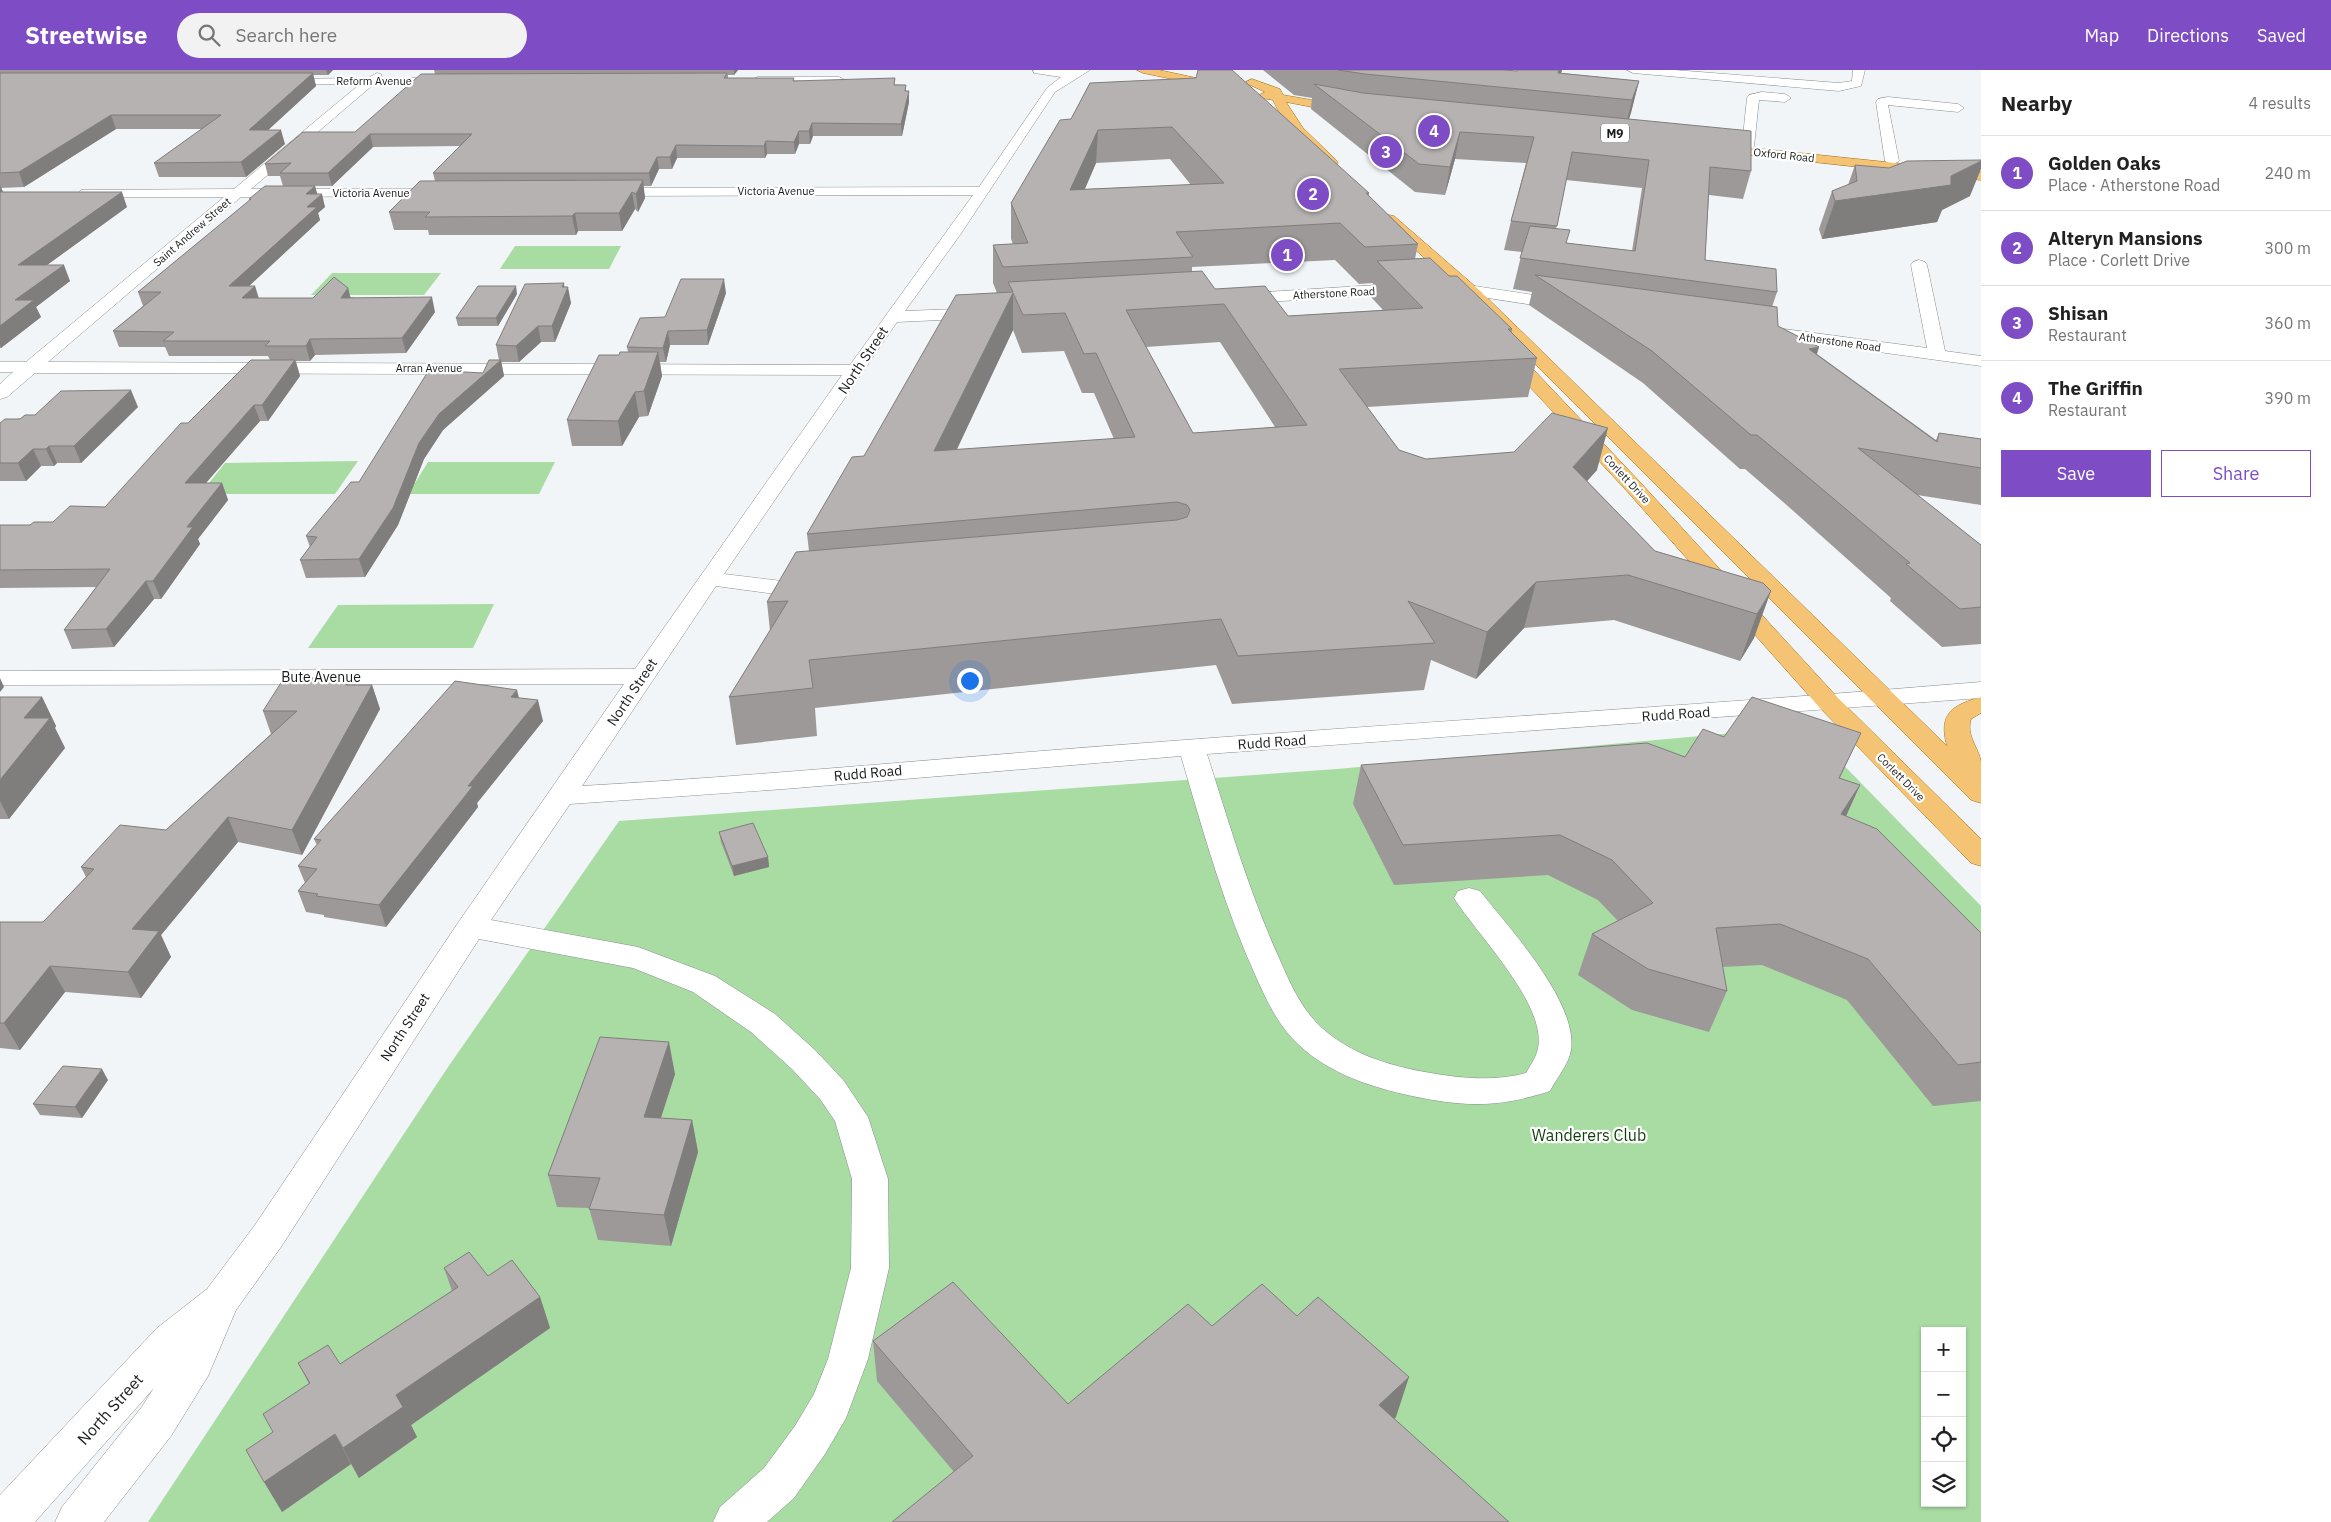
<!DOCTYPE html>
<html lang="en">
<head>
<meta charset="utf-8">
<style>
	:root { --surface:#fff; --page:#f2f2f2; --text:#222; --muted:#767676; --line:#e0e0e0; --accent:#7e4cc4 }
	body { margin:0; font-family:"IBM Plex Sans",sans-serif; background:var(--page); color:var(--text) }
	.controls { position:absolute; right:15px; bottom:15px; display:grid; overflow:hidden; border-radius:0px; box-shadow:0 1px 4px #0004 }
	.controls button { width:45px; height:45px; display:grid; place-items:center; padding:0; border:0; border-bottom:1px solid var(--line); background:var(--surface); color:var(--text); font:25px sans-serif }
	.you { position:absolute; left:969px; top:610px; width:18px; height:18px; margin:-12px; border:4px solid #fff; border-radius:50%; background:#1a73e8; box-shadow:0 0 0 8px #1a73e833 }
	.badge { display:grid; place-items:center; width:32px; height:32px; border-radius:50%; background:var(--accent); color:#fff; font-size:16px; font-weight:700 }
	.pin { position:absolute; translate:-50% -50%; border:2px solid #fff; box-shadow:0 1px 5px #0006 }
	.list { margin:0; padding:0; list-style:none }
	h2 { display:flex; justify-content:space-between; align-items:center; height:65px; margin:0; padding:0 20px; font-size:21px }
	h2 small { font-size:16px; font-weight:400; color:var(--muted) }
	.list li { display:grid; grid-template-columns:32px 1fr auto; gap:15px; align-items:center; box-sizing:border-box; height:75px; padding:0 20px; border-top:1px solid var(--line) }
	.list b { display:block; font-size:19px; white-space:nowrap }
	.list p { margin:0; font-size:16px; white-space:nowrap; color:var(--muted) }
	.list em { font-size:16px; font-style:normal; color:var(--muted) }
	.actions { display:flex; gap:10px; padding:15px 20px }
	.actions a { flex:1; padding:11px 0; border:1px solid var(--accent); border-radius:0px; text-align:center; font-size:18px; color:var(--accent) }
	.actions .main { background:var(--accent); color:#fff }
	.icon { flex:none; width:28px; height:28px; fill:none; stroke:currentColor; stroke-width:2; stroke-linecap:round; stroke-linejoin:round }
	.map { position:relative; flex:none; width:1981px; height:1452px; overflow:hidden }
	header { display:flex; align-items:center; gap:30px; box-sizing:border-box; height:70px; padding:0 25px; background:var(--accent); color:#fff }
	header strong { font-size:24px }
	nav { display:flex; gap:28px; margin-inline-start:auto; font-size:18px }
	.search { width:350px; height:45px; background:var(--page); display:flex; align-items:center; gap:12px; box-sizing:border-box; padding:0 18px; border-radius:28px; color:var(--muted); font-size:19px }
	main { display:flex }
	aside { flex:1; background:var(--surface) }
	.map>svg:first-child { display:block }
	.green { fill:#a8dca2; fill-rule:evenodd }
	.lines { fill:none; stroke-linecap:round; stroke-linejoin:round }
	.minor-casing { stroke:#898d8f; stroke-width:1 }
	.major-casing { stroke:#a26f19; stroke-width:1 }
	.minor { fill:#fff; fill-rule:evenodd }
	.major { fill:#f4c474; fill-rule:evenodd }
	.wall { fill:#9d9999; fill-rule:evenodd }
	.shaded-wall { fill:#807d7d }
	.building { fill:#b7b2b2; stroke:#807d7d; fill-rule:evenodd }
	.labels { text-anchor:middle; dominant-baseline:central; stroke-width:4.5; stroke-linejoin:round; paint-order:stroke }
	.far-street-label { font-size:11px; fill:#181a1b; stroke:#fff }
	.shield { fill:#fff; stroke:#5d5f5f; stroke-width:1 }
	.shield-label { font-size:12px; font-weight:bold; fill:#181a1b }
	.street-label { font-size:14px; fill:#181a1b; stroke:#fff }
	.near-park-label { font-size:16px; fill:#113f0c; stroke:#fff }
	.near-street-label { font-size:16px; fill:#181a1b; stroke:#fff }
</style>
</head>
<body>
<header>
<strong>Streetwise</strong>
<div class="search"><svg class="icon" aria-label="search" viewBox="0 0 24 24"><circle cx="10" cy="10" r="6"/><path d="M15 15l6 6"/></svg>Search here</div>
<nav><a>Map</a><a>Directions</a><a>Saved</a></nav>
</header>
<main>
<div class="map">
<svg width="1981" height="1452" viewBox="0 0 1981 1452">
	<rect width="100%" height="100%" fill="#f1f5f8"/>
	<path class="green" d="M515,176H621L609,199H500Z
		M332,203H441L424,225H311Z
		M358,391L335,424H200L225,393Z
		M428,392H555L539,424H408Z
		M494,534L473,578H308L338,535Z
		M1777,659L1822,673L1981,836V1452H148L446,1000L619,751L1337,699ZM1925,1261H1962V1433H1925Z"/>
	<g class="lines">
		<g class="minor-casing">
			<path id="minor" d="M1033,0H1090L1055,22L960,165L905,241L983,238L989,239L991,243L989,247L983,248L897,252L724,504L790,512L813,510L821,512L824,517L821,522L790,526L716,516L582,716C775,705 966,686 1158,672C1433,651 1707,635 1981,612V628L1207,684C1229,753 1249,822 1279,888C1290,913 1301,939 1322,958C1351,984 1387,995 1425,1002C1458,1008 1493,1012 1526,1003C1530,996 1535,989 1537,982C1551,938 1477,865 1454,828L1458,821L1469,818L1480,821C1509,858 1578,932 1571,980C1569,994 1556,1009 1550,1021C1498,1038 1465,1037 1412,1026C1371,1017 1330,1004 1299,975C1279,957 1268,933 1257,909C1224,837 1203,761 1181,686L784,719L570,734L491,850L638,877L715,906L775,944L816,981L844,1011L868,1047L888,1109L889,1198L868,1289L846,1348L825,1384L794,1428L767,1452H713L720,1437L764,1398L795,1356L814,1324L828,1289L851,1198L852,1109L835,1051L820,1029L792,999L751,962L693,922L633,898L479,869L281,1177L236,1240L208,1306L171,1366L104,1452H55L62,1437L141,1338L154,1318L35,1452H0V1425L157,1258L207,1219L255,1155L460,850L624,614L0,615V601L635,599L842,305L35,303L7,327L0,329V314L13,302H0V292H26L224,127H86L81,126L79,123L81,120L234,119L360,14H278L274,13L272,11L274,9L368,8L377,3L381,4L382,8H450L456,11L454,13L374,14L251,119H445L450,120L452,123L450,126L241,127L48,292L850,295L973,125L608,126L601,122L608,118L979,117L1047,18L1061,7L1034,3Z
				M1627,0H1674L1839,13L1852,11L1853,0H1865L1861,16L1839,21L1633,3Z
				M758,7H839L845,10L839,13L754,12L752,10Z
				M1762,22L1785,24L1791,28L1785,32L1759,30L1754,76L1753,79H1743L1742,76L1747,28L1749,25Z
				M1888,27L1958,34L1964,38L1958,42L1888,35L1899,91L1892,95L1885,91L1876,32L1878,29Z
				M1919,190L1925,192L1927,195L1945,281L1981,286V296L1762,266L1756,265L1753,261L1756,257L1762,256L1927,278L1911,195L1913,192Z
				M1442,211L1566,230L1572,231L1574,235L1572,239L1566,240L1442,221L1235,234L1229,232L1227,229L1229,226L1235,224Z"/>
		</g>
		<g class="major-casing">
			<path id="major" d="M1137,0H1159L1220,13L1226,16L1220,19L1143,3Z
				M1252,9L1280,19L1283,25L1352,37L1354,40L1352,43L1348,44L1286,32L1303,58L1336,90L1338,93L1336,96H1326C1307,76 1284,56 1273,30L1261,28L1259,25L1265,22L1248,14L1246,12Z
				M1714,74L1981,102V110L1709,81L1707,78Z
				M1389,145L1394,146L1477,218L1947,676C1938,644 1952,635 1981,627V643L1971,649C1966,666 1978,676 1981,692C1981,704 1981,720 1981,733L1971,730L1465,224L1384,152L1382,149Z
				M1506,276L1512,277L1639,411L1838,628L1981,769V796L1971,793L1820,638L1625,419L1500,285L1497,281L1500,277Z"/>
		</g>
		<use href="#minor" class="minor"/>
		<use href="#major" class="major"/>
	</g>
	<path class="wall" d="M0,0H333L328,5H313L316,16L268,60L285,74L246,107H159L154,93L202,59H116L24,117L1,118L3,122L127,137L47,195L70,211L36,237L41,247L1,278H0Z
		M434,0H738L734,5H728V8L906,15V21L909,32L902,66H813L810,74H799L795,84H767L765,88H677L672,99H659L651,116H643L645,128L638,142L635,139L622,161H578L576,165H429L428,160H394L389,142L435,111L433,103L460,76L373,77L332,116H315L317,124L325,137L318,143L320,150L249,216H255L259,228H313L348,218L350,227L435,242L406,283L315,285L310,291H296L300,306L268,351H260L206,413H222L228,430L198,469L200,474L161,529H154L114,577L72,579L64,560L96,517L0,518V455H30L53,452L105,437L188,353L270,290L268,286H169L165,277H119L113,261L143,236L138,222L250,130L249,129L283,116L280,106H268L265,94L355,62L435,4Z
		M1263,0H1504L1517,1V0H1562L1561,3L1639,11L1629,49L1751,101L1743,129L1709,125L1705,190L1777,222L1772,237L1778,256L1819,277L1817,284L1936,370L1939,363L1981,369V435L1917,425L1981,475V574L1942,577L1890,531L1891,528L1790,438L1745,399H1740L1643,313L1529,235L1532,222L1513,219L1522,182L1504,180L1511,151L1526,93L1455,89L1445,125L1415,122L1311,39L1312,28L1294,25ZM1566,110L1642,118L1632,181L1567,173L1556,159Z
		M1090,13L1369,123V126L1418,174L1415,189L1449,206L1512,259V263L1537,288L1528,327L1367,337L1399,380L1426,389L1597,400L1587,411L1655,481L1763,513L1754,568L1740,591L1614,550L1524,558L1476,609L1431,590L1424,620L1232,634L1216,595L815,638L817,666L736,675L729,627L770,561L767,532L809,481L807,464L864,386L997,223L993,213V175L1013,174L1011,169V133L1071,49ZM1170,89L1191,115L1085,119L1096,93ZM1335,190L1359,214L1373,213L1371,227L1383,240L1288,246L1215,219L1192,202V197ZM1013,260L1022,283L1064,281L1082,323H1094L1114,369L956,380ZM1220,272L1275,357L1193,363L1146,277Z
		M1855,95L1970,126L1942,140L1937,152L1822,169L1819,159L1832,121L1848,115Z
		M564,213V217L571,233L555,272H541L519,292H501L504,306L443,360L424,389L398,455L365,507L306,508L300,490L310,477L306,466L359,412L499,290L496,275Z
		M726,223L708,275H670L666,292H660L662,306L648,346L639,347L622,376H572L567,350L619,285L628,282L627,277L665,247Z
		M517,224L498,256H458L456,248Z
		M138,337L81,393H57L54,396H41L26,411H0V353L35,345Z
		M352,615H372L380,639L302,785L238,772L161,865L171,887L141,928L65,922L20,980L0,978V852H43L86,807L81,797L166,760L271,664L263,641Z
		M0,627H42L56,656L55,658L65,678L9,749H0Z
		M519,628L543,651L477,733L478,737L386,857L324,847V845L306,842L298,821L305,813L298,796L317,775L314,769Z
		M1685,687L1840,708L1860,715L1846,746L1981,863V1031L1933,1036L1847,930L1762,895L1722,897L1727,921L1709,962L1632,940L1578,905L1592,864L1618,851L1598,830L1548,805L1394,815L1353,734L1361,695Z
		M719,762L768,787L769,797L734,806L721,772Z
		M675,1004L661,1048L692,1050L698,1082L671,1176L598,1170L589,1138L557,1137L548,1105Z
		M108,1010L82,1048L40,1045L33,1034Z
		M444,1198L488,1206L540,1227L550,1258L411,1355L417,1367L359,1408L351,1394L282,1442L309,1314L298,1293L340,1294L452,1221Z
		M1212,1256L1396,1347L1394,1348L954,1402L877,1311L873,1271L1068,1334Z"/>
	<path class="shaded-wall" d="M326,0H333L328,5Z
		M734,0H738L734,5Z
		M1559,0H1562L1555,23H1553Z
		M313,3L316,16L253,74L249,60Z
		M1639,11L1631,43L1624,63L1632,30Z
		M909,21V32L902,66L901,54Z
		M111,45L116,59L24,117L19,102Z
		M812,53L813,66L810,74L809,61Z
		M281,60L285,74L246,107L241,92Z
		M1098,60L1096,93L1069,155L1070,120Z
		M799,61V74L795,84L794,72Z
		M1460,62L1455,89L1445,125L1450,97Z
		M370,64L373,77L332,116L328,103Z
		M766,71L767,84L765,88L764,76Z
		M676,75L677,88L672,99L670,87Z
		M657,87L659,99L651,116L649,103Z
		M1981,91V99L1970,126L1942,140L1937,152L1822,169L1835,131L1951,106Z
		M643,110L645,128L638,142L636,124Z
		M0,115L6,129L0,132Z
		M315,116L318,127L322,124L325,137L318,143L320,150L233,231L229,216L306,124Z
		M122,122L127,137L25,211L18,195Z
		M632,122L635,139L622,161L619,143Z
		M575,143L578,161L576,165L572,146Z
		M64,195L70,211L36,237L41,247L1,278L0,275V256L15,230Z
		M724,209L726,223L708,275L707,260Z
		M564,213L565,224L568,217L571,233L555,272L552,256Z
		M255,216L259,231L242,228Z
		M516,216L517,224L498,256L496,248Z
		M348,218L352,233L341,228Z
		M1013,223V260L936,424L934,381Z
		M432,227L435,242L406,283L402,268Z
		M538,256L541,272L519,292L516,276Z
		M668,261L670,275L666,292L663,278Z
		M310,269L315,285L310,291L306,276Z
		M1819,277L1808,309L1809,279Z
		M658,282L662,306L648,346L644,321Z
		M295,290L300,306L268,351L262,335Z
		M501,290L504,306L443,360L424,389L398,455L365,507L359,489L419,373L439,344Z
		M131,320L138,337L81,393L74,376Z
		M635,322L639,347L622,376L618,351Z
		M254,335L260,351L191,430L185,413Z
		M1608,358L1597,400L1561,440L1573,397Z
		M49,376L57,393L54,396L46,379Z
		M33,379L41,396L26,411L18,393Z
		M222,413L228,430L198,469L200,474L161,529L153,511L187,457Z
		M146,511L154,529L114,577L106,559Z
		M1536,512L1524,558L1476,609L1487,562Z
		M1771,521L1754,568L1740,591L1757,544Z
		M0,608L4,617L0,622Z
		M350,608L358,632L346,615Z
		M372,615L380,639L302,785L292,760Z
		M517,620L522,640L511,627Z
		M42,627L56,656L55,658L65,678L9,749L0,731V710L24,648Z
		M538,630L543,651L477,733L478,737L386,857L379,835L468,716Z
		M1861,663L1843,701L1821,747L1839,708Z
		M1860,715L1842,755L1841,744Z
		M228,747L238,772L161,865L171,887L141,928L128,902L132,859Z
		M768,787L769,797L734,806L732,796Z
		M50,896L65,922L20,980L4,953Z
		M669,972L675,1004L651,1078L644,1047Z
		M102,999L108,1010L82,1048L75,1037Z
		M692,1050L698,1082L671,1176L664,1145Z
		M540,1227L550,1258L411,1355L417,1367L359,1408L343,1378L396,1325Z
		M1409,1307L1396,1347L1367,1374L1379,1335Z
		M335,1364L351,1394L282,1442L264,1412Z"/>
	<path class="building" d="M1198,0H1232L1369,123H1366L1418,174L1365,177L1340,153L1176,162L1193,187L1003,197L993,175L1028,173L1011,133L1060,50L1071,49L1090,13L1196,8ZM1172,57L1224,113L1070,120L1098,60Z
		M1338,0H1504L1517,1V0H1559L1558,3L1639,11L1632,30L1365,4Z
		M0,3H313L249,60H281L241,92L154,93L221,45H111L19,102L0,103Z
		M727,3L724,8H794L793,11L895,8L894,15H906L905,21H909L901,54L812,53L809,61H799L794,72L766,71L764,76L676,75L670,87H657L649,103H433L472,64H370L328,103H280L291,93L265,94L303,62H355L421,4Z
		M1314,14L1363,23L1751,61V101L1710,97L1705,190L1776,199L1777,222L1520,188L1530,156L1570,160L1566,173L1635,181L1649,90L1572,82L1557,156L1511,151L1534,67L1460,62L1450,97L1419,94Z
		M1981,90V91L1951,106V115L1835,131L1832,121L1857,111L1855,95L1889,98L1907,91Z
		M643,110L636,124L632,122L619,143H575L572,146L425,147L430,142H389L420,111Z
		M265,116H315L306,124H322L307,137H317L229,216H255L242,228H313L334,207L348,218L341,228L432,227L402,268L310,269L306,276H265L270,271H163L174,262L113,261L161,222H138L251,129H249Z
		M0,122H122L18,195H64L15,230H34L0,256Z
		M1430,188L1449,206H1457L1512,259H1508L1537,288L1339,299L1399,380L1426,389L1514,382L1552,343L1608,358L1573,397L1655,481L1763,513L1771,521L1757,544L1628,505L1536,512L1487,562L1408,531L1435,573L1238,586L1221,549L809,590L813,618L729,627L788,531L767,532L796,482L1177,450L1187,447L1190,440L1187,435L1177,432L807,464L852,387L864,386L956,225L1013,222L1008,212L1202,201L1215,219L1265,216L1288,246L1423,238L1377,191ZM1013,223L1023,245L1065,243L1084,284L1096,283L1135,367L934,381ZM1224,234L1307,355L1193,363L1126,240Z
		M1535,205L1777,237L1778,256L1819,277L1809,279L1937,372L1939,363L1981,369V398L1858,378L1981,475V537L1960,539L1906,494L1910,493L1803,403L1757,365H1751L1652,281Z
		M681,209H724L707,260L668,261L663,278L627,277L640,248L665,247Z
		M564,213L562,217H568L552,256H538L516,276L496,275L525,214Z
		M478,216H516L496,248H456Z
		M620,282H658L644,321L635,322L618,351L567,350L599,285H619Z
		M251,290H295L262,335H254L185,413H222L187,457H193L153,511H146L106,559L64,560L110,499L0,500V455H30L34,452H53L70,436L105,437L181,353H188Z
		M489,290H501L439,344L419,373L393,438L359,489L300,490L317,467L306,466L351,412H359L429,300L483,303Z
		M131,320L74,376H49L46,379H33L18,393H0V353L5,349H20L25,345H35L61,321Z
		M284,608H350L346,615H372L292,760L228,747L132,859L159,861L128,902L50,896L4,953H0V852H43L94,799L81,797L120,755L166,760L297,641H263Z
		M455,611L517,620L511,627L538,630L468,716H473L379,835L316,826L318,824L298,821L317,799L298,796L321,770L314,769Z
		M0,627H42L24,648H50L0,710Z
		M1752,627L1861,663L1839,708L1860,715L1841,744L1877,759L1981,863V992L1958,995L1868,889L1780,854L1716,858L1727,921L1648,899L1592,864L1653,833L1612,790L1560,765L1403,775L1361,695L1647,673L1685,687L1703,659L1724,667Z
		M753,753L768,787L732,796L719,762Z
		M600,967L669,972L644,1047L692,1050L664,1145L589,1139L600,1108L548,1105Z
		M63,996L102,999L75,1037L33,1034Z
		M469,1182L488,1206L512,1190L540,1227L396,1325L403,1337L343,1378L335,1364L264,1412L246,1380L273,1362L263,1344L310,1313L298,1293L328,1275L340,1294L458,1217L444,1198Z
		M953,1212L1068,1334L1188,1234L1212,1256L1262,1214L1297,1246L1318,1227L1409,1307L1379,1335L1509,1452H892L973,1386L873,1271Z"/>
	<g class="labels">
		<g class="far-street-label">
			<text x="374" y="11">Reform Avenue</text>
			<text transform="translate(1784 85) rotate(6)">Oxford Road</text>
			<text x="776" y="121">Victoria Avenue</text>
			<text x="371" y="123">Victoria Avenue</text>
			<text transform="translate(192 162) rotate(-41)">Saint Andrew Street</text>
			<text transform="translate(1334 223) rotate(-3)">Atherstone Road</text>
			<text transform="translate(1840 272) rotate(8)">Atherstone Road</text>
			<text x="429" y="298">Arran Avenue</text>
			<text transform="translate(1627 409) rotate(47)">Corlett Drive</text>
			<text transform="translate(1901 707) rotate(45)">Corlett Drive</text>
		</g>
		<rect class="shield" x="1601" y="53.5" width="28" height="19" rx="4"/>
		<g class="shield-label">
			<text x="1615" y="63">M9</text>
		</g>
		<g class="street-label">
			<text transform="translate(863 290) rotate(-56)">North Street</text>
			<text x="321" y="607">Bute Avenue</text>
			<text transform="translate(632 622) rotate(-56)">North Street</text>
			<text transform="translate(1676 644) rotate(-4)">Rudd Road</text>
			<text transform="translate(1272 672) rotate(-4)">Rudd Road</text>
			<text transform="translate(868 703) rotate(-5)">Rudd Road</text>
			<text transform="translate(405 957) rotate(-57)">North Street</text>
		</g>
		<g class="near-park-label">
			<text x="1589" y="1065">Wanderers Club</text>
		</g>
		<g class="near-street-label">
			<text transform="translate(110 1339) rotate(-48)">North Street</text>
		</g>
	</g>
</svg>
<div class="controls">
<button>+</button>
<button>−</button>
<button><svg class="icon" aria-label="locate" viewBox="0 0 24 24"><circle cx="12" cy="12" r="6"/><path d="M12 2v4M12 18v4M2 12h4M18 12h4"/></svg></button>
<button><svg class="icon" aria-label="layers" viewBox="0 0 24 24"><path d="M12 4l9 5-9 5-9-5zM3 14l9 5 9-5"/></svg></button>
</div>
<div class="you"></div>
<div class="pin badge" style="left:1287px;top:185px">1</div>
<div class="pin badge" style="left:1313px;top:124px">2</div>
<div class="pin badge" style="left:1386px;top:82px">3</div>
<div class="pin badge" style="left:1434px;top:61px">4</div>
</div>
<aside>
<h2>Nearby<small>4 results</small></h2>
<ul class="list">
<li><span class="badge">1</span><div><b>Golden Oaks</b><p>Place · Atherstone Road</p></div><em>240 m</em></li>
<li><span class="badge">2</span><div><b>Alteryn Mansions</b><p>Place · Corlett Drive</p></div><em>300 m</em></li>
<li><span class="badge">3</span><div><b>Shisan</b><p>Restaurant</p></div><em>360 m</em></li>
<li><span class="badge">4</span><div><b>The Griffin</b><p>Restaurant</p></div><em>390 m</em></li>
</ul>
<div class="actions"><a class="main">Save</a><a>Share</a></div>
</aside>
</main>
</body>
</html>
